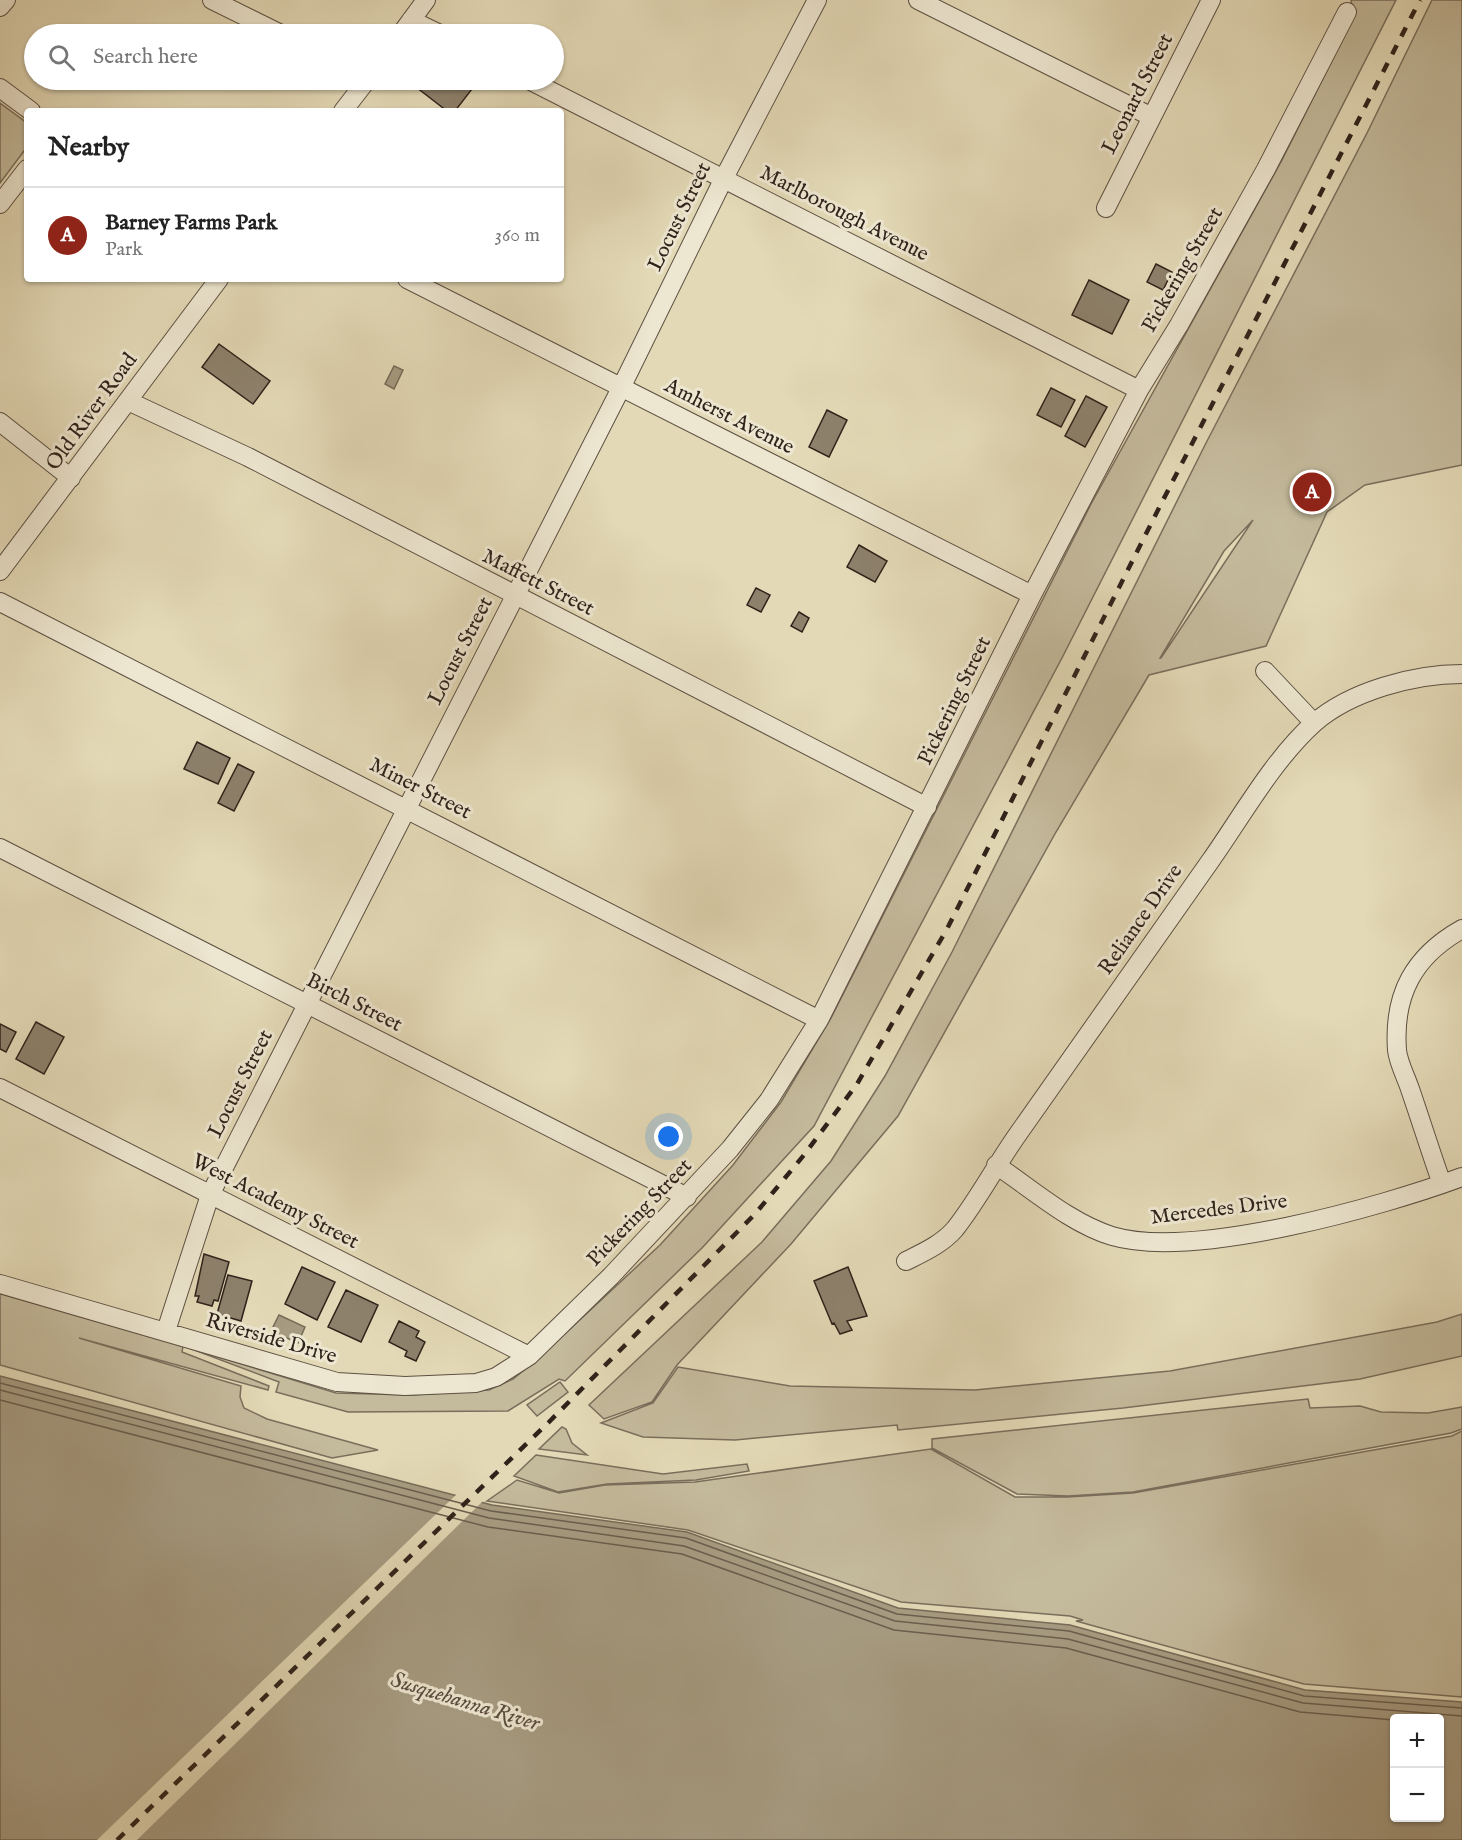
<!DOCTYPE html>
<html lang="en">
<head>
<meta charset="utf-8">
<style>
	:root { --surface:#fff; --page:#f2f2f2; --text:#222; --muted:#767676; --line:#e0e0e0; --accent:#8f2418 }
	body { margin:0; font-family:"IM FELL English",serif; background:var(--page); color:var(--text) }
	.controls { position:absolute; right:18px; bottom:18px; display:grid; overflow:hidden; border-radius:6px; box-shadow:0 2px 4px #0004 }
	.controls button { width:54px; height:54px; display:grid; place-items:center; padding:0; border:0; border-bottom:2px solid var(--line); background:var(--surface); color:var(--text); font:30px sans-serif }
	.you { position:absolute; left:669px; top:1137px; width:21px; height:21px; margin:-15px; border:4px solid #fff; border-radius:50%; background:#1a73e8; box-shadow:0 0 0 9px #1a73e833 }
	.badge { display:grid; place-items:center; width:39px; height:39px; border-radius:50%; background:var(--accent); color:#fff; font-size:20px; font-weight:700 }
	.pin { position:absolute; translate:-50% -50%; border:3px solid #fff; box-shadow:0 2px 6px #0006 }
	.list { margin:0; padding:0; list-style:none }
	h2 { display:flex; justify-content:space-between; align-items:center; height:78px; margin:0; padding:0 24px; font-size:26px }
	h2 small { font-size:20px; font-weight:400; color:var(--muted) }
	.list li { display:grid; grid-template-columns:39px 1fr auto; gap:18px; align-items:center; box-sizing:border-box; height:96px; padding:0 24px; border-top:2px solid var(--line) }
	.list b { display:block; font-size:22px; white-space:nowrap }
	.list p { margin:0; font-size:20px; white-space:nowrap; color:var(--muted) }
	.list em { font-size:20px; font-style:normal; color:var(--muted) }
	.icon { flex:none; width:33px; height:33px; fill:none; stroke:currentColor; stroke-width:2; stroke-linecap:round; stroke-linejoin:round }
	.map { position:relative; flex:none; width:1462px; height:1840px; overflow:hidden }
	.search { position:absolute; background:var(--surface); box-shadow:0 2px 4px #0004; left:24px; top:24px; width:540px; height:66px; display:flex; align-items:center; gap:15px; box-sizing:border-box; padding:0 21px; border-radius:33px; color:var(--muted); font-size:22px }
	.panel { position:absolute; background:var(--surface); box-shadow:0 2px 4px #0004; left:24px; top:108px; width:540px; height:174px; border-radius:6px }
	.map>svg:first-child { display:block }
	.green { fill:#c4ba9c; stroke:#7a6e5c; stroke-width:1.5; fill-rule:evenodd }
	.water { fill:#a69b81; stroke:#766b58; stroke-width:1.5; fill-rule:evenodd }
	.pier { fill:#e3d9b6 }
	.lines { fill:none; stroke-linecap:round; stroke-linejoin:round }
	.shore { stroke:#6a5e4e; stroke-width:1.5 }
	.building { fill:#8d816c; stroke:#2f221b; stroke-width:1.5 }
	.street-casing { stroke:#5c5042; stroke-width:20 }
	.street { stroke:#ede6d0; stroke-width:18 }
	.rail { stroke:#2f221b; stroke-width:4.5; stroke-dasharray:10 10; stroke-linecap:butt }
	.labels { text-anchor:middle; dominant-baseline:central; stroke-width:6; stroke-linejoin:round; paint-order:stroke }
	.street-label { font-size:21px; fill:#2f221b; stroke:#ede6d0 }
	.water-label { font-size:22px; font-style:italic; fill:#594c3f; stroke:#ede6d0 }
</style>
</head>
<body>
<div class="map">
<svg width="1462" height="1840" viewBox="0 0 1462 1840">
	<rect width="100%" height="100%" fill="#e3d9b6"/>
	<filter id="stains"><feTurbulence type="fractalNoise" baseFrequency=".00333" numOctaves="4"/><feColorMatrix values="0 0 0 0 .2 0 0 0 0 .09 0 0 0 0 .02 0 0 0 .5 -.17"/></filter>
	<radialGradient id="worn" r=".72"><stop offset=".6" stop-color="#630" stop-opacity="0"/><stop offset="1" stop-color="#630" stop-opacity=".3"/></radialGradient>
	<path class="green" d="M1351,0H1396L1063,656L814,1126L702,1248L565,1381L559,1379L508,1411L348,1412L276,1392L279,1382L189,1348L336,1393L412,1395L489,1390L513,1379L540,1357L660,1245L733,1165L781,1102L831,1018L1091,504L1282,160L1354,17Z
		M1432,0H1462V465L1365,485L1327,512L1266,646L1149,675L1056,832L898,1116L791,1244L677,1365L652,1402L604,1419L589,1405L762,1242L831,1161L885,1076L952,952L1206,443L1367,133ZM1253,520L1161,658H1160L1224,551Z
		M0,103L27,123V147L0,183Z
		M0,1292L183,1346L182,1352L269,1386L268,1390L79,1338L241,1386L240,1397L244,1408L267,1419L378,1450L332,1458L0,1365Z
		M1462,1314V1356L1360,1379L1123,1408L898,1430L897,1425L735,1440L643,1437L601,1423L653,1403L678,1367L790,1386L975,1390L1170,1371L1437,1322Z
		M560,1382L568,1392L537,1416L527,1405Z
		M1308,1399L1310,1408L1360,1406L1381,1412L1428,1413L1462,1407V1429L1451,1433L1133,1492L1068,1496L1017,1494L932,1448V1439Z
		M562,1427L566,1429L572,1443L587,1455L539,1449Z
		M1462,1431V1697L1304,1684L1076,1621L1083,1620L1070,1616L901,1602L688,1530L487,1501L517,1480L559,1493L605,1485L695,1482L931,1449L1015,1497H1067L1133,1493L1452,1436Z
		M536,1455L663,1474L747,1464L749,1471L696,1480L607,1484L558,1492L514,1476Z"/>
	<path class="water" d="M394,366L403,370L394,389L385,384Z
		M279,1315L305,1327L298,1343L271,1331Z
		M0,1376L492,1505L687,1532L898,1608L1070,1625L1305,1690L1462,1702V1840H0ZM1394,1718H1440V1818H1394Z"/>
	<path class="pier" d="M458,1493L484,1500L137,1840H97Z"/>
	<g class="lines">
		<path class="shore" d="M0,1383L491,1511L686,1538L897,1614L1069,1631L1304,1696L1462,1708
			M0,1390L489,1518L684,1546L895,1621L1068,1639L1303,1703L1462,1716
			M0,1400L488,1527L682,1554L894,1630L1066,1648L1300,1712L1394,1720"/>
	</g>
	<path class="building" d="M407,80H460L472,89L455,111H447Z
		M1156,264L1172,272L1163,290L1147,282Z
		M1089,280L1129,300L1112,334L1072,315Z
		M219,344L270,381L253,404L202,367Z
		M1051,388L1075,400L1061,427L1037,415Z
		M1086,396L1107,407L1085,447L1065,436Z
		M827,410L847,420L829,457L809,447Z
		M859,545L887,561L875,582L847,567Z
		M756,588L770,595L761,612L747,605Z
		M799,612L809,618L802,632L791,626Z
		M197,742L230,758L218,784L184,769Z
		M238,764L254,772L234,811L218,803Z
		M36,1022L64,1037L44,1074L16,1059Z
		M0,1024L16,1032L6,1052L0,1049Z
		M204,1254L229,1262L218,1301L214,1300L212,1306L197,1302L199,1296H195Z
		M302,1267L335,1282L317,1320L285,1304Z
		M848,1267L867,1316L847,1321L852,1330L840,1334L834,1323L832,1324L814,1281Z
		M228,1275L252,1281L241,1321L217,1314Z
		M346,1290L378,1305L361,1342L328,1327Z
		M399,1321L419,1331L416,1337L425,1342L416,1361L405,1356L407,1351L389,1342Z"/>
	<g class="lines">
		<g class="street-casing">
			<path id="street" d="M212,0L281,34
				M918,0L1152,117
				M0,7L6,0
				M411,20L440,34
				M401,34L426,0
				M529,80L1139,390
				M0,88L31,111
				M343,111L367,80
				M0,204L27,169
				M1106,208L1211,0
				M407,279L1032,595
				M128,401L248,457L927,807
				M0,422L71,478
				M0,571L219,279
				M0,602L819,1020
				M1265,671L1314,723
				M0,848L687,1197
				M0,1088L529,1356
				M996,1165C1032,1189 1070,1223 1112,1236C1193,1260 1381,1207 1462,1177
				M1442,1184C1431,1153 1421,1121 1410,1089C1406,1077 1398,1062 1397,1050C1393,994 1414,956 1462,929
				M906,1261C924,1252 942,1244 955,1229C978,1200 996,1165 1018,1134C1082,1043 1146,952 1211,860C1242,816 1273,760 1314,723C1351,691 1414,674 1462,674
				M0,1284L337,1382L405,1386L476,1383L496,1377L529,1356L611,1276L730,1149L769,1100L819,1020L1032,595L1139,390L1179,325L1266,169L1347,12
				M166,1331L210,1195L621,388L724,178L817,0"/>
		</g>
		<use href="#street" class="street"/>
		<path class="rail" d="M117,1840L549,1422L755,1214L804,1155L857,1084L947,929L1160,506L1420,0"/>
	</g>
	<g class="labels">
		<g class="street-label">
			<text transform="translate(1138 94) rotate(-63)">Leonard Street</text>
			<text transform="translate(844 214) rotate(27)">Marlborough Avenue</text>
			<text transform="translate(680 217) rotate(-64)">Locust Street</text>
			<text transform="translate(1183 270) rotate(-60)">Pickering Street</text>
			<text transform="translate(92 412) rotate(-54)">Old River Road</text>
			<text transform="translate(729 417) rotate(27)">Amherst Avenue</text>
			<text transform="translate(538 583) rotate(27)">Maffett Street</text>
			<text transform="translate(461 651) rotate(-63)">Locust Street</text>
			<text transform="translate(955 701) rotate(-64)">Pickering Street</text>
			<text transform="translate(420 789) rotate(27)">Miner Street</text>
			<text transform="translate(1141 920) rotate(-55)">Reliance Drive</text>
			<text transform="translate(354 1003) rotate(27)">Birch Street</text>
			<text transform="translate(241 1084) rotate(-63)">Locust Street</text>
			<text transform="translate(275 1202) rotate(27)">West Academy Street</text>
			<text transform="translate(1219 1210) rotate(-7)">Mercedes Drive</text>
			<text transform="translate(640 1213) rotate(-46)">Pickering Street</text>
			<text transform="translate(271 1339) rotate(16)">Riverside Drive</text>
		</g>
		<g class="water-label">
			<text transform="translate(465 1702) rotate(17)">Susquehanna River</text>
		</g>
	</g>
	<rect width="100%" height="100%" filter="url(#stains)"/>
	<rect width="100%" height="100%" fill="url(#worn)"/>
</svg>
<div class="controls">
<button>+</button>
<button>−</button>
</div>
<div class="you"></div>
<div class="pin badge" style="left:1312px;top:492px">A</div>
<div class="search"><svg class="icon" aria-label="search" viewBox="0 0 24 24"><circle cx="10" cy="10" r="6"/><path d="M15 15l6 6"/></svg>Search here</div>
<section class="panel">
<h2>Nearby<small></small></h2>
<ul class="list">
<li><span class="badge">A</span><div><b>Barney Farms Park</b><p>Park</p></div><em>360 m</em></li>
</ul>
</section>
</div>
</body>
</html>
